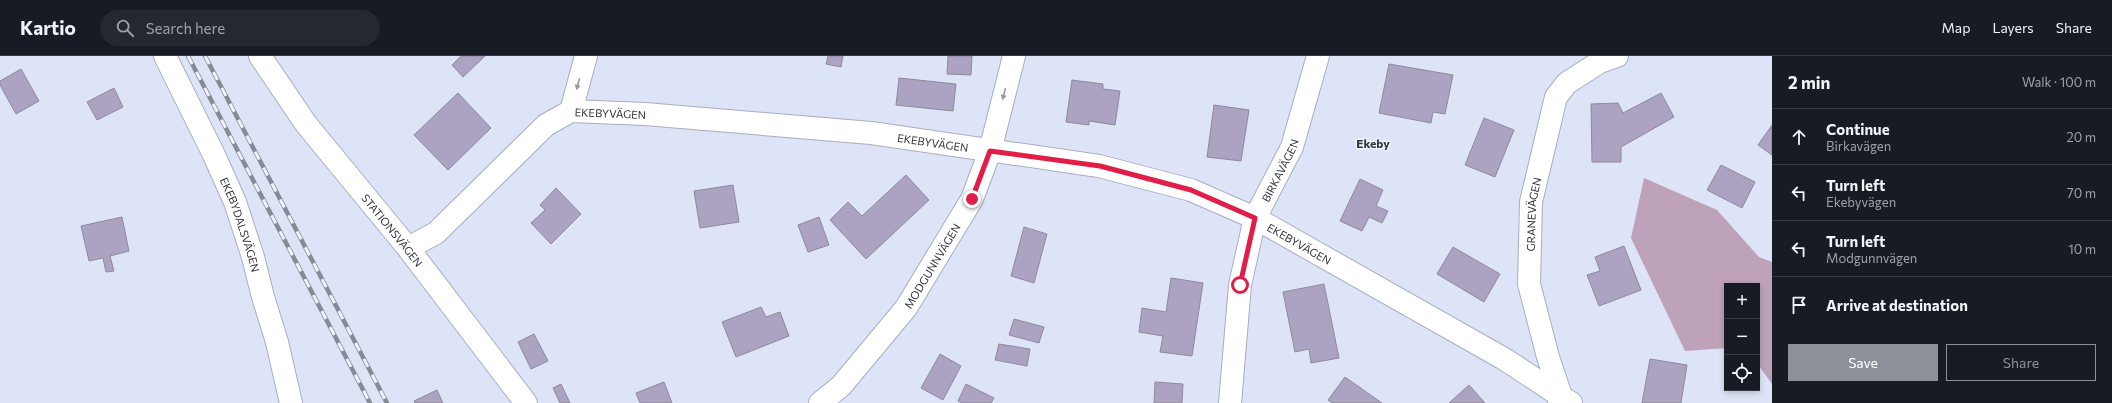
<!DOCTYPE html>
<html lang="en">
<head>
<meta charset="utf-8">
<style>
	:root { --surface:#171b24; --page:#242831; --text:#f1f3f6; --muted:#9ea1a6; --line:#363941; --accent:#8c9099 }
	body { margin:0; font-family:Commissioner,sans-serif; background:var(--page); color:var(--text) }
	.controls { position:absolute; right:12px; bottom:12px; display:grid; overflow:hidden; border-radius:0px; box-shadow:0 2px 6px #0003 }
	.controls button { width:36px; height:36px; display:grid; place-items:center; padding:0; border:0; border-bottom:1px solid var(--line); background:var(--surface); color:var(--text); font:20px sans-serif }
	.stop { position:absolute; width:12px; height:12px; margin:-9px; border:3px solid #e11d48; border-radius:50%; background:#fff }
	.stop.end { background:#e11d48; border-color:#fff; box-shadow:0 1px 4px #0008 }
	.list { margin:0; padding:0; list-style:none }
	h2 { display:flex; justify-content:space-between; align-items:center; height:52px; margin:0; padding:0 16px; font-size:17px }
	h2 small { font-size:13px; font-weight:400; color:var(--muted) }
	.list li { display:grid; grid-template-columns:26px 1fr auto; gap:12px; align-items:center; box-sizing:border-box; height:56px; padding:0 16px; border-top:1px solid var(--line) }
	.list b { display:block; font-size:15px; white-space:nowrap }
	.list p { margin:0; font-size:13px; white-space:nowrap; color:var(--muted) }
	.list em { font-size:13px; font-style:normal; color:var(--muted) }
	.actions { display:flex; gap:8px; padding:12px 16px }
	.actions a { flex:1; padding:9px 0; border:1px solid var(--accent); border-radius:0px; text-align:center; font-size:14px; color:var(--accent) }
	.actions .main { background:var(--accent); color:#fff }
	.icon { flex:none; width:22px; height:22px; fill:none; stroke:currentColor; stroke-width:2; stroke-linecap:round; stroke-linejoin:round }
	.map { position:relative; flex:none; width:1772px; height:347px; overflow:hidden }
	header { display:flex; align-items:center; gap:24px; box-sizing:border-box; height:56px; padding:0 20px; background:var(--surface); border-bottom:1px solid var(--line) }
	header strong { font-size:19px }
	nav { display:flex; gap:22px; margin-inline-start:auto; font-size:14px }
	.search { width:280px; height:36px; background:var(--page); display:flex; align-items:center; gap:10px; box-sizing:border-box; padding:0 14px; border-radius:22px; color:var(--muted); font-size:15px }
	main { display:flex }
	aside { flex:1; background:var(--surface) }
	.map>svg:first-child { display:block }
	.forest { fill:#bda2ba }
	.building { fill:#aca2c1; stroke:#8f899b }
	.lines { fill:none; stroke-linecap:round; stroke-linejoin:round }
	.minor-casing { stroke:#a8aec0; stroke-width:24 }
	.minor { stroke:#fff; stroke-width:22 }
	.rail-casing { stroke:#868a97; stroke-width:4.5 }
	.rail { stroke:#eef2fd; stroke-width:3; stroke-dasharray:9; stroke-linecap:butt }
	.oneway { fill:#9a9a9e }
	.route { stroke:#e11d48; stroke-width:5 }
	.labels { text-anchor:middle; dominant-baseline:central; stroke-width:3; stroke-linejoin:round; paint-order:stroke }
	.street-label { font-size:11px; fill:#34363e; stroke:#eef2fd }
	.neighbourhood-label { font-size:12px; font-weight:bold; fill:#34363e; stroke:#eef2fd }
</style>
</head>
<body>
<header>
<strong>Kartio</strong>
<div class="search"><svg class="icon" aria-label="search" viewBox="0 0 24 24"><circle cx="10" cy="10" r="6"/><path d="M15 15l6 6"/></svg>Search here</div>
<nav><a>Map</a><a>Layers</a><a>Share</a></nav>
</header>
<main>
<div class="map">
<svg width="1772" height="347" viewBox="0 0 1772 347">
	<rect width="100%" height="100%" fill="#dee4f7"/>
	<path class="forest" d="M1644,122L1717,154L1759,201L1772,206V328L1757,307V230H1727V292L1685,295L1631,182Z"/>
	<path class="building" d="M461,0H485L463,21L452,9Z
		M828,0H843L841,11L826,8Z
		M948,0H972L971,19L947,18Z
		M1389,8L1453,19L1445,58L1433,56L1431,67L1379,57Z
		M21,13L39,45L16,58L0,29V25Z
		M899,22L956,28L953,55L896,49Z
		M1072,24L1103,28V33L1120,35L1115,69L1089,65V69L1066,66Z
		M114,32L123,51L97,64L87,46Z
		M458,37L491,72L448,114L414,79Z
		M1661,37L1674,61L1621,91V106H1592L1591,48L1618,47L1623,57Z
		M1214,49L1249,54L1241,105L1207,101Z
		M1484,62L1514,74L1495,121L1465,109Z
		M1772,69V99L1758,89Z
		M1721,109L1755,126L1742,152L1707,134Z
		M906,119L929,144L866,203L830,164L848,146L862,160Z
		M1360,123L1383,134L1376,150L1388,155L1382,167L1369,161L1362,175L1340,165Z
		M733,129L739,166L700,172L694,135Z
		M556,132L581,158L551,188L531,167L545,154L540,149Z
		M122,161L129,195L110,200L114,215L106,216L103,202L89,205L81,170Z
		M819,161L829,189L808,196L798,169Z
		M1024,171L1047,178L1034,227L1011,220Z
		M1624,190L1641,234L1599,250L1587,219L1600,215L1595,201Z
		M1453,191L1500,218L1484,246L1437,218Z
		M1171,222L1203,227L1192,300L1160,296L1163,280L1139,276L1142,252L1166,256Z
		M1324,228L1339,302L1311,307L1309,293L1295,296L1283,236Z
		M761,251L766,261L780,256L789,280L736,301L722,266Z
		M1014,263L1044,271L1039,287L1009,279Z
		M534,278L548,305L531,313L518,286Z
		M999,288L1030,293L1027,310L995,304Z
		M940,298L961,310L943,344L921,332Z
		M1650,303L1687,309L1681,347H1642Z
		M1345,321L1382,347H1332L1328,344Z
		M664,326L672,347H640L636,337Z
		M1155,326L1183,328L1182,347H1154Z
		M561,328L570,347H560L553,332Z
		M966,328L994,342L991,347H962L958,345Z
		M1469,329L1485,347H1449Z
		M437,334L443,347H415L414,345Z"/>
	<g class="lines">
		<g class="minor-casing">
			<g id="minor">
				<path id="s1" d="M165,0L214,99L235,146L253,201L263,241L277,286L291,347"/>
				<path id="s2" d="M260,0L306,68L408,192L526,347"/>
				<path d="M571,55L586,0"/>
				<path id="s3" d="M408,192L436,177L546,69L571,55L645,58L871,77L1099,110L1191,134L1255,162L1506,304L1571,347"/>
				<path id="s4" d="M1559,344L1561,340L1548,301L1529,228L1531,146L1556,41L1567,27L1600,6L1617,0"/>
				<path id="s5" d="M820,347L841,330L906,252L972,143L990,95L1014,0"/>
				<path id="s6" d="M1230,347L1240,229L1255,162L1292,91L1318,0"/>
			</g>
		</g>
		<use href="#minor" class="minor"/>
		<g class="rail-casing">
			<path id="rail" d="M188,0L370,347
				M205,0L387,347"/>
		</g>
		<use href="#rail" class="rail"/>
	</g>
	<defs><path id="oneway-solid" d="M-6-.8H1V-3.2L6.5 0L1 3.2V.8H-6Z"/></defs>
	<g class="oneway">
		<use href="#oneway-solid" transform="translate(578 28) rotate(105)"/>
		<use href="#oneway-solid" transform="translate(1004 38) rotate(104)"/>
	</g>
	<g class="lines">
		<path class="route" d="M972,143L990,95L1100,110L1191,134L1255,162L1240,229"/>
	</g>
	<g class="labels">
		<g class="street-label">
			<text stroke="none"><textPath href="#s3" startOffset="254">EKEBYVÄGEN</textPath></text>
			<text stroke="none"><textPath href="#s3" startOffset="578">EKEBYVÄGEN</textPath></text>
			<text stroke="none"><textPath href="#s6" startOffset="241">BIRKAVÄGEN</textPath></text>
			<text stroke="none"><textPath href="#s4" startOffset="191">GRANEVÄGEN</textPath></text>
			<text stroke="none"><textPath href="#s1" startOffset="185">EKEBYDALSVÄGEN</textPath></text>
			<text stroke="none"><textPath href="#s2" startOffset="219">STATIONSVÄGEN</textPath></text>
			<text stroke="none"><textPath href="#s3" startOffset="962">EKEBYVÄGEN</textPath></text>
			<text stroke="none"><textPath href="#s5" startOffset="178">MODGUNNVÄGEN</textPath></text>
		</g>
		<g class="neighbourhood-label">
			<text x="1373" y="87">Ekeby</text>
		</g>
	</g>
</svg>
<div class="controls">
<button>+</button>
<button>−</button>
<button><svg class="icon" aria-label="locate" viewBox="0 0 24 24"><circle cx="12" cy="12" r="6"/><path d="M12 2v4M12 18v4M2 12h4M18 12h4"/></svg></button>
</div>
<div class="stop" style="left:1240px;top:229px"></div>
<div class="stop end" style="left:972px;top:143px"></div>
</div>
<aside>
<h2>2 min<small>Walk · 100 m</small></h2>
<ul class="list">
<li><svg class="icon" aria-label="ahead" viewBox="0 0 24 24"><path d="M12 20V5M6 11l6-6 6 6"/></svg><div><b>Continue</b><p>Birkavägen</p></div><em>20 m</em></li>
<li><svg class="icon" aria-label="left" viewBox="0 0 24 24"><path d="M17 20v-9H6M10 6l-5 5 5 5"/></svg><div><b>Turn left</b><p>Ekebyvägen</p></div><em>70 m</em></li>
<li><svg class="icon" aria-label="left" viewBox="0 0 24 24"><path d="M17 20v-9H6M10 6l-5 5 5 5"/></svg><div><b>Turn left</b><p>Modgunnvägen</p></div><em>10 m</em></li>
<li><svg class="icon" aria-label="arrive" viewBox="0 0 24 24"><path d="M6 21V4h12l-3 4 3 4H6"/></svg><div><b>Arrive at destination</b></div></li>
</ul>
<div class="actions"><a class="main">Save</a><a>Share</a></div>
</aside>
</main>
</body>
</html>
